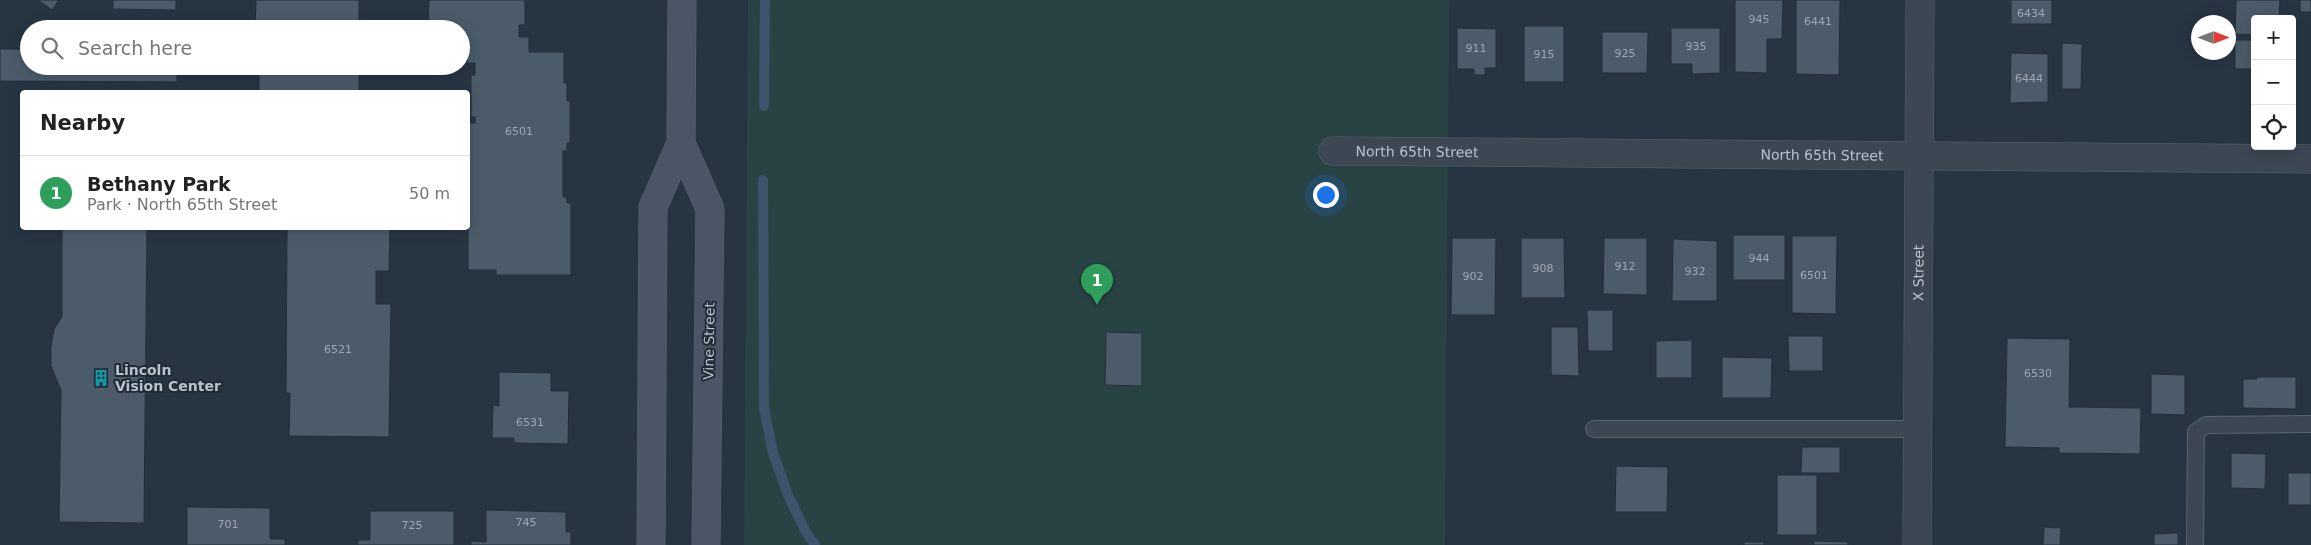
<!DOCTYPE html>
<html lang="en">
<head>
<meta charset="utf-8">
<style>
	:root { --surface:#fff; --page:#f6f6f6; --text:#222; --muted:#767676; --line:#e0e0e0; --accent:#546a82 }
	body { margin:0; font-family:"DejaVu Sans",sans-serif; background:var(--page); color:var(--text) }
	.controls { position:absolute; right:15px; top:15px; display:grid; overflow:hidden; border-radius:5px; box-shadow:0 2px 12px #0003 }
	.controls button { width:45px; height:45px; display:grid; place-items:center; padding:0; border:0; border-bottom:1px solid var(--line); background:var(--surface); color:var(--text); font:25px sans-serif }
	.compass { position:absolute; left:2191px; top:15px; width:45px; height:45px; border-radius:50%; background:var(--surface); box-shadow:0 2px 12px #0003; rotate:90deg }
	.you { position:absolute; left:1325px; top:194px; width:18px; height:18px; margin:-12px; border:4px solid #fff; border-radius:50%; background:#1a73e8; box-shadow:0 0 0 8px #1a73e833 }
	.badge { display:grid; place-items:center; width:32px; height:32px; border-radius:50%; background:var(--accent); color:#fff; font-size:16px; font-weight:700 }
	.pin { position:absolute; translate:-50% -41px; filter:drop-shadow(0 1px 2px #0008) }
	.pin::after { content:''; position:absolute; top:26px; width:18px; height:15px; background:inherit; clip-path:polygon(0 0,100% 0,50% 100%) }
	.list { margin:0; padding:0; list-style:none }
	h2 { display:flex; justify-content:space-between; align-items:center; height:65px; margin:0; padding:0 20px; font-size:21px }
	h2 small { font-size:16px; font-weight:400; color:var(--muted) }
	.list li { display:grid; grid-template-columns:32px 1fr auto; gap:15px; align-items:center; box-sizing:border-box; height:75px; padding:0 20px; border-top:1px solid var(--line) }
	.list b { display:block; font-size:19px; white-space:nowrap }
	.list p { margin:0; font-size:16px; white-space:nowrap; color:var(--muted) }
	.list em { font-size:16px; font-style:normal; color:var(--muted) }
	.icon { flex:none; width:28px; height:28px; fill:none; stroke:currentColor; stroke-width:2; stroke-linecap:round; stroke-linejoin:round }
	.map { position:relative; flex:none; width:2311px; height:545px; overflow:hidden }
	.search { position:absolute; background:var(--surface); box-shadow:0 2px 12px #0003; left:20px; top:20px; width:450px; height:55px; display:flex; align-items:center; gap:12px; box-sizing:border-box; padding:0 18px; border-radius:28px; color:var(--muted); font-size:19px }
	.panel { position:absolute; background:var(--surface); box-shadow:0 2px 12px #0003; left:20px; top:90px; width:450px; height:140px; border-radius:5px }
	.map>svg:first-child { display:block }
	.green { fill:#294344 }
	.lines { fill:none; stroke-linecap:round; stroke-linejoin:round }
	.stream { stroke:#3e546c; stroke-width:10 }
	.building { fill:#4b5b69; stroke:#222e3a }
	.lane-casing { stroke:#5a6570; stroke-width:18 }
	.street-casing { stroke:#5a6570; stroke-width:29 }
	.secondary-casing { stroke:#5a6570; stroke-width:29 }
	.lane { stroke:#3c4753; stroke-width:16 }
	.street { stroke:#3c4753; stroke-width:28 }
	.secondary { stroke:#4a5666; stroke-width:28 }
	.labels { text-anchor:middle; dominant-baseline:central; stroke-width:4; stroke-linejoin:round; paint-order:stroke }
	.number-label { font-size:11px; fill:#9ea8b3 }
	.street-label { font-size:14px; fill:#b9c2cc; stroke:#202c38 }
	.poi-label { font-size:14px; font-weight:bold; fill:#b9c2cc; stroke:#202c38; text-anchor:start }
</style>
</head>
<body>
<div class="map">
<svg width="2311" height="545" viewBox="0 0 2311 545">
	<rect width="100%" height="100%" fill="#273543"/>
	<path class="green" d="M748,0H1449L1445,545H744Z"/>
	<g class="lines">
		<path class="stream" d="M764,106L765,0
			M763,180L764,408L773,453L788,495L806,532L815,545"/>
	</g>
	<path class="building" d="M38,0H59L52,10Z
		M113,0H176V10L113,9Z
		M256,0H359V29H255Z
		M429,0H525V25H519V37H529V52H564V83H567V101H570V143H567V151H563V197H567V203H571V275H496V270H468V123H475V117H471V75H475V63H467V50H461V29H428Z
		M1735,0H1783L1782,39H1767V73L1735,72Z
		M1796,0H1840L1839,75L1796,74Z
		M2011,0H2052V24H2011Z
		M2236,0H2280L2279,19H2255V35L2235,34Z
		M2300,0H2311V12H2300Z
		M1524,26H1564V82H1524Z
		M1457,28L1496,29V68H1485V75H1474V69H1457Z
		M1671,28H1720V73L1692,74V64H1671Z
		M1602,32H1648L1647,73H1602Z
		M2235,40H2255V69H2235Z
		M2062,43L2082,44L2081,89H2062Z
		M0,49H29V66H177V82L0,81Z
		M2011,53L2048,54V102L2010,103Z
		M255,66H359V92H259V68H255Z
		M62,228H147L144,523L59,522L61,390L51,366V346L54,329L62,317Z
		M287,228H390L389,271H376V304H391L389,437L289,436L290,393H286Z
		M1733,235H1785V280H1733Z
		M1792,236H1837L1836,314L1792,313Z
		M1452,238H1496L1495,315H1451Z
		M1521,238H1564L1565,298H1521Z
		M1604,238H1647V295L1603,294Z
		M1673,239L1717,241V301H1672Z
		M1587,310H1613V351H1588Z
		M1551,327H1578L1579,376L1551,375Z
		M1106,332L1142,333V386L1105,385Z
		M1788,336H1823V371H1789Z
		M2007,338L2070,339L2069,407L2141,408L2140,454L2059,453V448L2005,447Z
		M1692,340V378H1656V341Z
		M1722,357L1772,358L1771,398H1722Z
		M499,372L551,373V391H569L568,444L514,443V438H492L493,405L499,406Z
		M2151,374L2185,375V415L2151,414Z
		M2257,377H2296V409L2243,408V379H2257Z
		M1802,447H1840V473H1801Z
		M2231,453L2266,454L2265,489L2231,488Z
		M1616,466L1668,467L1667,512H1615Z
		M2288,473H2311V505H2288Z
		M1777,475H1817V535H1777Z
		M187,507L270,508V539H285V545H187Z
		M486,510L566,512V532H571V545H471V541L486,542Z
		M370,511H454V545H358V540H370Z
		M2044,527L2061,528L2060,545H2043Z
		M2178,533V545H2154V534Z
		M1814,541L1848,542V545H1814Z
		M1744,542H1764V545H1744Z"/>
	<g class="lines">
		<g class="lane-casing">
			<path id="lane" d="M1594,429H1917
				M2195,545L2196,432L2206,425L2311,424"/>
		</g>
		<g class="street-casing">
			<g id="street">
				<path id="s1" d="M1333,151L2311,159"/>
				<path id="s2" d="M1917,545L1920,0"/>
			</g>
		</g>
		<g class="secondary-casing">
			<path id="secondary" d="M681,143L710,209L706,545
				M651,545L653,207L681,143L682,0"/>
		</g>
		<use href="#lane" class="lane"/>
		<use href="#street" class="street"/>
		<use href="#secondary" class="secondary"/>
	</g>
	<defs>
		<g id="building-bare" transform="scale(1.35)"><path d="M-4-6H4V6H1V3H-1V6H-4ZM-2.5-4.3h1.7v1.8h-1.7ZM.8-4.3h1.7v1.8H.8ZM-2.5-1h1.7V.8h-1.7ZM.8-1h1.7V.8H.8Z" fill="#0f9aa8" stroke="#202c38" stroke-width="2.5" paint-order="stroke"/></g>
	</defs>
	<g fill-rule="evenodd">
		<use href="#building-bare" x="101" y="378"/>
	</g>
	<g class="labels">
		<g class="number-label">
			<text x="2031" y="13">6434</text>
			<text x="1759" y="19">945</text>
			<text x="1818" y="21">6441</text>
			<text x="1696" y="46">935</text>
			<text x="1476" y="48">911</text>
			<text x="1625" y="53">925</text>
			<text x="1544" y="54">915</text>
			<text x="2029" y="78">6444</text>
			<text x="519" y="131">6501</text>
			<text x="1759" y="258">944</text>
			<text x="1625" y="266">912</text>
			<text x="1543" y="268">908</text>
			<text x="1695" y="271">932</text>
			<text x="1814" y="275">6501</text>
			<text x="1473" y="276">902</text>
			<text x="338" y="349">6521</text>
			<text x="2038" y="373">6530</text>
			<text x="530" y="422">6531</text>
			<text x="526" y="522">745</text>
			<text x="228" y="524">701</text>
			<text x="412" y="525">725</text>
		</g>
		<g class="street-label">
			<text stroke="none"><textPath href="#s1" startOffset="84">North 65th Street</textPath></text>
			<text stroke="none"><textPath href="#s1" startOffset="489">North 65th Street</textPath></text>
			<text stroke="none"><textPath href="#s2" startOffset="272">X Street</textPath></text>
			<text transform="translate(709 341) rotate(-89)">Vine Street</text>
		</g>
		<g class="poi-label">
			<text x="115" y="370">Lincoln<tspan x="115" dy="16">Vision Center</tspan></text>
		</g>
	</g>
</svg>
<div class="controls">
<button>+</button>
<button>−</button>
<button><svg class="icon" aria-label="locate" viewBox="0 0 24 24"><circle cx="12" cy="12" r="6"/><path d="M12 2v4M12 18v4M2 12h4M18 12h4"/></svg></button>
</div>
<svg class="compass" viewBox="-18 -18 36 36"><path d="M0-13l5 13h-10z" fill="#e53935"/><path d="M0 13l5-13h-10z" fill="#767676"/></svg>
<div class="you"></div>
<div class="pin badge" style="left:1097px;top:305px;background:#2e9e5b">1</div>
<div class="search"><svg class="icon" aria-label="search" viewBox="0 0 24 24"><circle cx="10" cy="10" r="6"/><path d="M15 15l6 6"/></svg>Search here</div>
<section class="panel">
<h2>Nearby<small></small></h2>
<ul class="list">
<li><span class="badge" style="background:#2e9e5b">1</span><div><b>Bethany Park</b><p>Park · North 65th Street</p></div><em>50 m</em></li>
</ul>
</section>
</div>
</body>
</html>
